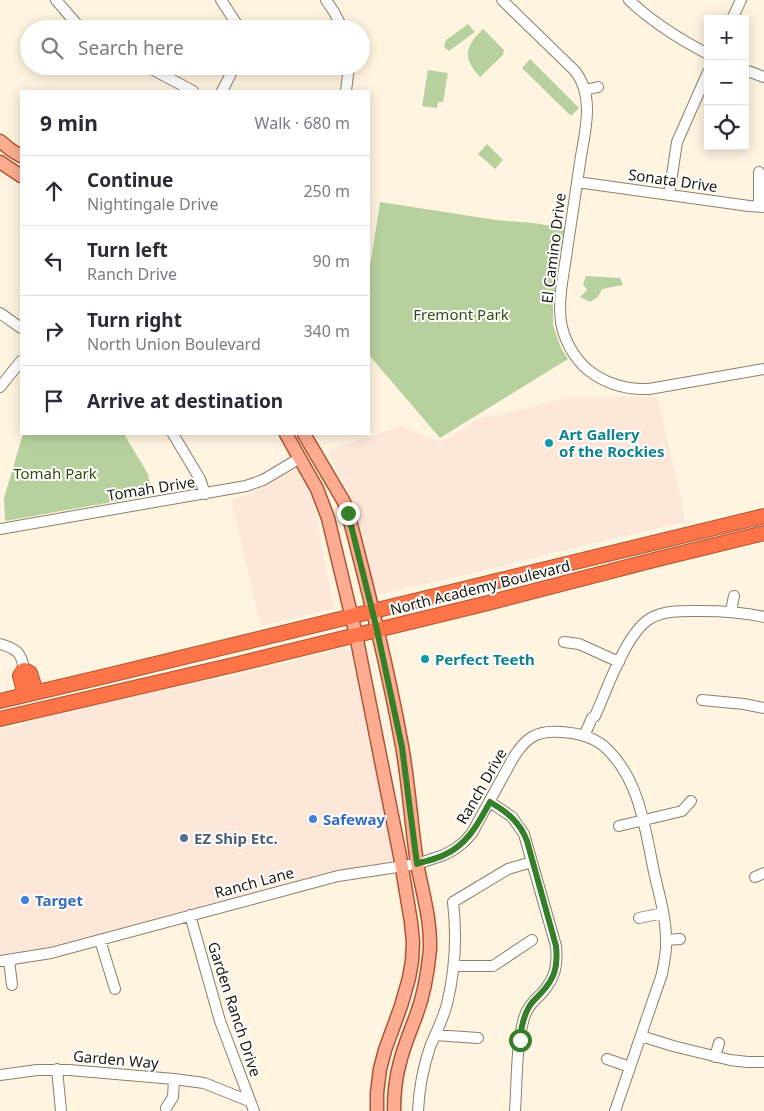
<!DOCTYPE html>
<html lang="en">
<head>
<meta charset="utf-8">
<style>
	:root { --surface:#fff; --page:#f7f7f7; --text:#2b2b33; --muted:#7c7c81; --line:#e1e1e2 }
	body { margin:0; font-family:"Noto Sans",sans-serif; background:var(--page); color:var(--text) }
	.controls { position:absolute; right:15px; top:15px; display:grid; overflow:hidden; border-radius:0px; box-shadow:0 2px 12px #0003 }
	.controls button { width:45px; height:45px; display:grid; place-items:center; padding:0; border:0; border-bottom:1px solid var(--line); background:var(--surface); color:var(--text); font:25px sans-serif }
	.stop { position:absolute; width:15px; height:15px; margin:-11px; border:4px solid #347f27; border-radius:50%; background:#fff }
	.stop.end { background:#347f27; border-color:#fff; box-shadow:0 1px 5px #0008 }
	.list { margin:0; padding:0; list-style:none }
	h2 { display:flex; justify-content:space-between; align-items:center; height:65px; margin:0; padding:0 20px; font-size:21px }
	h2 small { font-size:16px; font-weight:400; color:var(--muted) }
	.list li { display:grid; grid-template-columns:32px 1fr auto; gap:15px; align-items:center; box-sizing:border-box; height:70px; padding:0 20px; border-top:1px solid var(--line) }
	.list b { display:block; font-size:19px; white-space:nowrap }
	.list p { margin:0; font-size:16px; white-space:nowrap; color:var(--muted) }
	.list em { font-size:16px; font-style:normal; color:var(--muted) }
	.icon { flex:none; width:28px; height:28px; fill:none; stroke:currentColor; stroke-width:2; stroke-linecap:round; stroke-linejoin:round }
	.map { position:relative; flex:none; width:764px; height:1111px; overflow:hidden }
	.search { position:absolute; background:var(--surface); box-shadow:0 2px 12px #0003; left:20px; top:20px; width:350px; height:55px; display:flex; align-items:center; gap:12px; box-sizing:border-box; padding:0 18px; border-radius:28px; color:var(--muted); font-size:19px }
	.panel { position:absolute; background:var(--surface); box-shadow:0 2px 12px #0003; left:20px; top:90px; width:350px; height:345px; border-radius:0px }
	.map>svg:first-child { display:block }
	.commercial { fill:#fce7d9 }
	.green { fill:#b7d19e }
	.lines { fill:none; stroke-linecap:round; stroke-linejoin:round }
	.minor-casing { stroke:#89806d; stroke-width:12 }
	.major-casing { stroke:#ae5435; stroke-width:15 }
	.highway-casing { stroke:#ae5435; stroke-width:16 }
	.minor { stroke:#fff; stroke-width:10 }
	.major { stroke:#feac91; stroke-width:12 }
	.highway { stroke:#fd7448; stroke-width:14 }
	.route { stroke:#347f27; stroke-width:6 }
	.culture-dot { fill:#0f9aa8; stroke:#fff; stroke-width:2 }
	.shop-dot { fill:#3f7fe0; stroke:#fff; stroke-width:2 }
	.service-dot { fill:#5c6f8a; stroke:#fff; stroke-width:2 }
	.labels { text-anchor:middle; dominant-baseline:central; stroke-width:4; stroke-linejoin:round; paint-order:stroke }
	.street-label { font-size:15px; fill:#1c1911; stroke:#fff }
	.park-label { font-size:15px; fill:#334d0e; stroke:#fff }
	.culture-label { font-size:15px; font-weight:bold; fill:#0d838f; stroke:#fff; text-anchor:start }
	.shop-label { font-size:15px; font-weight:bold; fill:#366cbe; stroke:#fff; text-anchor:start }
	.service-label { font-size:15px; font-weight:bold; fill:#4e5e75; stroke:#fff; text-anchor:start }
</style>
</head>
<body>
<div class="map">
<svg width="764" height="1111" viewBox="0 0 764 1111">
	<rect width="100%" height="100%" fill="#fff4df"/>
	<path class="commercial" d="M572,397H657L682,501L685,522L593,543L460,576L379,594L376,592L351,498L328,452L347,444L402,426L440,442L454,435L476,420Z
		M296,468L312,497L334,608L261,626L231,500L250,494Z
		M341,648L349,650L351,654L371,754L380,777L394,856L393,859L391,861L305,879L41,950L0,956V730L18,726L65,711L193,683L239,675Z"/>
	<path class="green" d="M468,24L475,32L449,51L444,47L446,40Z
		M483,29L504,50L503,55L480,77C462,58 465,46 483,29Z
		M530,59L579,108L571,116L522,68Z
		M428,70L448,73L443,102H438L437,108L422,106Z
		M487,144L503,160L495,169L478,154Z
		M380,202L496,220L533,223L565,228L553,303V325L561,348L568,359L440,438L369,355V261H371Z
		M586,276L620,278L623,285L602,289L598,297L590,302L580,297L587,290L583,284Z
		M23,434H124L148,474L152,495L5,521L4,498Z"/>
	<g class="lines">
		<g class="minor-casing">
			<path id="minor" d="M56,0L81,29
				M221,0L240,29
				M326,0L334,12L343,29
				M502,0L575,71C594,95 586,128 581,156C576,189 571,223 566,257C563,278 558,300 561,322C564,340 574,358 588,370C606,384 626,390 649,389L764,369
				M629,0C653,23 679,39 708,54
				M732,19L741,0
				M146,66L193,91
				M745,70L764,77
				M585,90L598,87
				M222,91L235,66
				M346,91L349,66
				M577,182L749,206L764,207
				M669,195L677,142L708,72
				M759,207V172
				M0,313L21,328
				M0,387L21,361
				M173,434L200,479L205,494
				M0,529L246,486L263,480L300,458
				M731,611L734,596
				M564,642L579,644L619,662
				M0,644C16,648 22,653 24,670
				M702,700L744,704L764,708
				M584,736L592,718L595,716C607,690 626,632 651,618C666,610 683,611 700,611C723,611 742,612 764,617
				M490,802L512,817L524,834L556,946C558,966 555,978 542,993C534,1001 527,1007 524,1018C516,1046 517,1082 515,1111
				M619,826L682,811L691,801
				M755,877L764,873
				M190,915L220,1021L254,1111
				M639,918L663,913
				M100,940L115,989
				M666,940L680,939
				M9,960L12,985
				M0,961L51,953L338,876L417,864L444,855L455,849L465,841L472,833L512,760C525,738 536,730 561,732C578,733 595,737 607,749C640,781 645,829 654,872C659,894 666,917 666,940C667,951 664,962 662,974L615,1111
				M454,966H493L532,940
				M435,1035L478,1038
				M641,1036L673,1046L730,1060L748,1062H764
				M715,1057L719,1043
				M607,1059L630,1067
				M57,1069L61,1111
				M0,1075L37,1070H69L174,1079L204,1083L249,1101
				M166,1108L173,1097L174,1079
				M418,1111C419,1089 423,1068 430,1047C436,1033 443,1019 447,1004C455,971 457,936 453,902L508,869L532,862"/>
		</g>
		<g class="major-casing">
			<path id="major" d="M0,141L11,150L21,156
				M0,162L21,176
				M286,434L317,489L328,518L356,635L400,856L411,922L413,942L412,961L409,978L401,1006L385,1050L380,1069L377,1093V1111
				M304,434L344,502L348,513C368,590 388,668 402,746C409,785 411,824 417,863C422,891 431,919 430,949C428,971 424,995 416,1016C410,1032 403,1048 399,1066C395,1081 394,1096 394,1111"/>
		</g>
		<g class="highway-casing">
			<path id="highway" d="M25,695L20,676L24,670L30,673L36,692
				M0,701L106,676L764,516
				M0,719L242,663L488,603L654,560L764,533"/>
		</g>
		<use href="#minor" class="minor"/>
		<use href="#major" class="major"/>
		<use href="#highway" class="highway"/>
	</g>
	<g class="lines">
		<path class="route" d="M348,513L377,630L402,747L417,864C426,861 436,859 444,855C467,845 478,824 490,802C507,812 520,822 527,841L556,946C558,966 555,978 542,992C538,997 532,1001 529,1007C523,1017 521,1029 520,1040"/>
	</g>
	<g class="culture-dot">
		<circle cx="549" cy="443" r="5"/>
		<circle cx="425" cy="659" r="5"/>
	</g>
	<g class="shop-dot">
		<circle cx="313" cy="819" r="5"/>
		<circle cx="25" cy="900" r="5"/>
	</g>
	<circle class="service-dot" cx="184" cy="838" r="5"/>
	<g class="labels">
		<g class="street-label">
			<text transform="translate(673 180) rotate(8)">Sonata Drive</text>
			<text transform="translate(553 248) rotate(-83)">El Camino Drive</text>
			<text transform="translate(151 488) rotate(-9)">Tomah Drive</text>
			<text transform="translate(480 587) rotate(-14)">North Academy Boulevard</text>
			<text transform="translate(481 786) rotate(-60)">Ranch Drive</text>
			<text transform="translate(254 882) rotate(-15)">Ranch Lane</text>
			<text transform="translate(235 1009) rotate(72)">Garden Ranch Drive</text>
			<text transform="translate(116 1059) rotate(5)">Garden Way</text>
		</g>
		<g class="park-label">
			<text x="461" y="314">Fremont Park</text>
			<text x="55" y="473">Tomah Park</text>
		</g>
		<g class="culture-label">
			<text x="559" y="434">Art Gallery<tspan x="559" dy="17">of the Rockies</tspan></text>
			<text x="435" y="659">Perfect Teeth</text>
		</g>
		<g class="shop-label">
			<text x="323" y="819">Safeway</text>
			<text x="35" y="900">Target</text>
		</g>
		<g class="service-label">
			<text x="194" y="838">EZ Ship Etc.</text>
		</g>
	</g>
</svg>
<div class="controls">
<button>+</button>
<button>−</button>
<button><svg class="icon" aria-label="locate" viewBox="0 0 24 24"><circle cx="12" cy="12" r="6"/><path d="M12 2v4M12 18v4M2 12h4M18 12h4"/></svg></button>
</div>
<div class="stop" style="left:520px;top:1040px"></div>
<div class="stop end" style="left:348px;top:513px"></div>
<div class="search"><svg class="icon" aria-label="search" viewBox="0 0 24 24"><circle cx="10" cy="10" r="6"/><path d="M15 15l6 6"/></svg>Search here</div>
<section class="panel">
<h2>9 min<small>Walk · 680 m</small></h2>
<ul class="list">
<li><svg class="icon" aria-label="ahead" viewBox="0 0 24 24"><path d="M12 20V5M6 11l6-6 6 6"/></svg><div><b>Continue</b><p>Nightingale Drive</p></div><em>250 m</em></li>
<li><svg class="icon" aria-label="left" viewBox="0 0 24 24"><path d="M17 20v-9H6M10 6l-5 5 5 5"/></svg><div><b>Turn left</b><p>Ranch Drive</p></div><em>90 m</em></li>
<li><svg class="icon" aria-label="right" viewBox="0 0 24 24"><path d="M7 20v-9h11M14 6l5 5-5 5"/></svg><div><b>Turn right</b><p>North Union Boulevard</p></div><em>340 m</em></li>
<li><svg class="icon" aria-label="arrive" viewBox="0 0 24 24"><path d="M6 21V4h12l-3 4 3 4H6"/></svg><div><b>Arrive at destination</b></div></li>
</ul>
</section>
</div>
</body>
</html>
